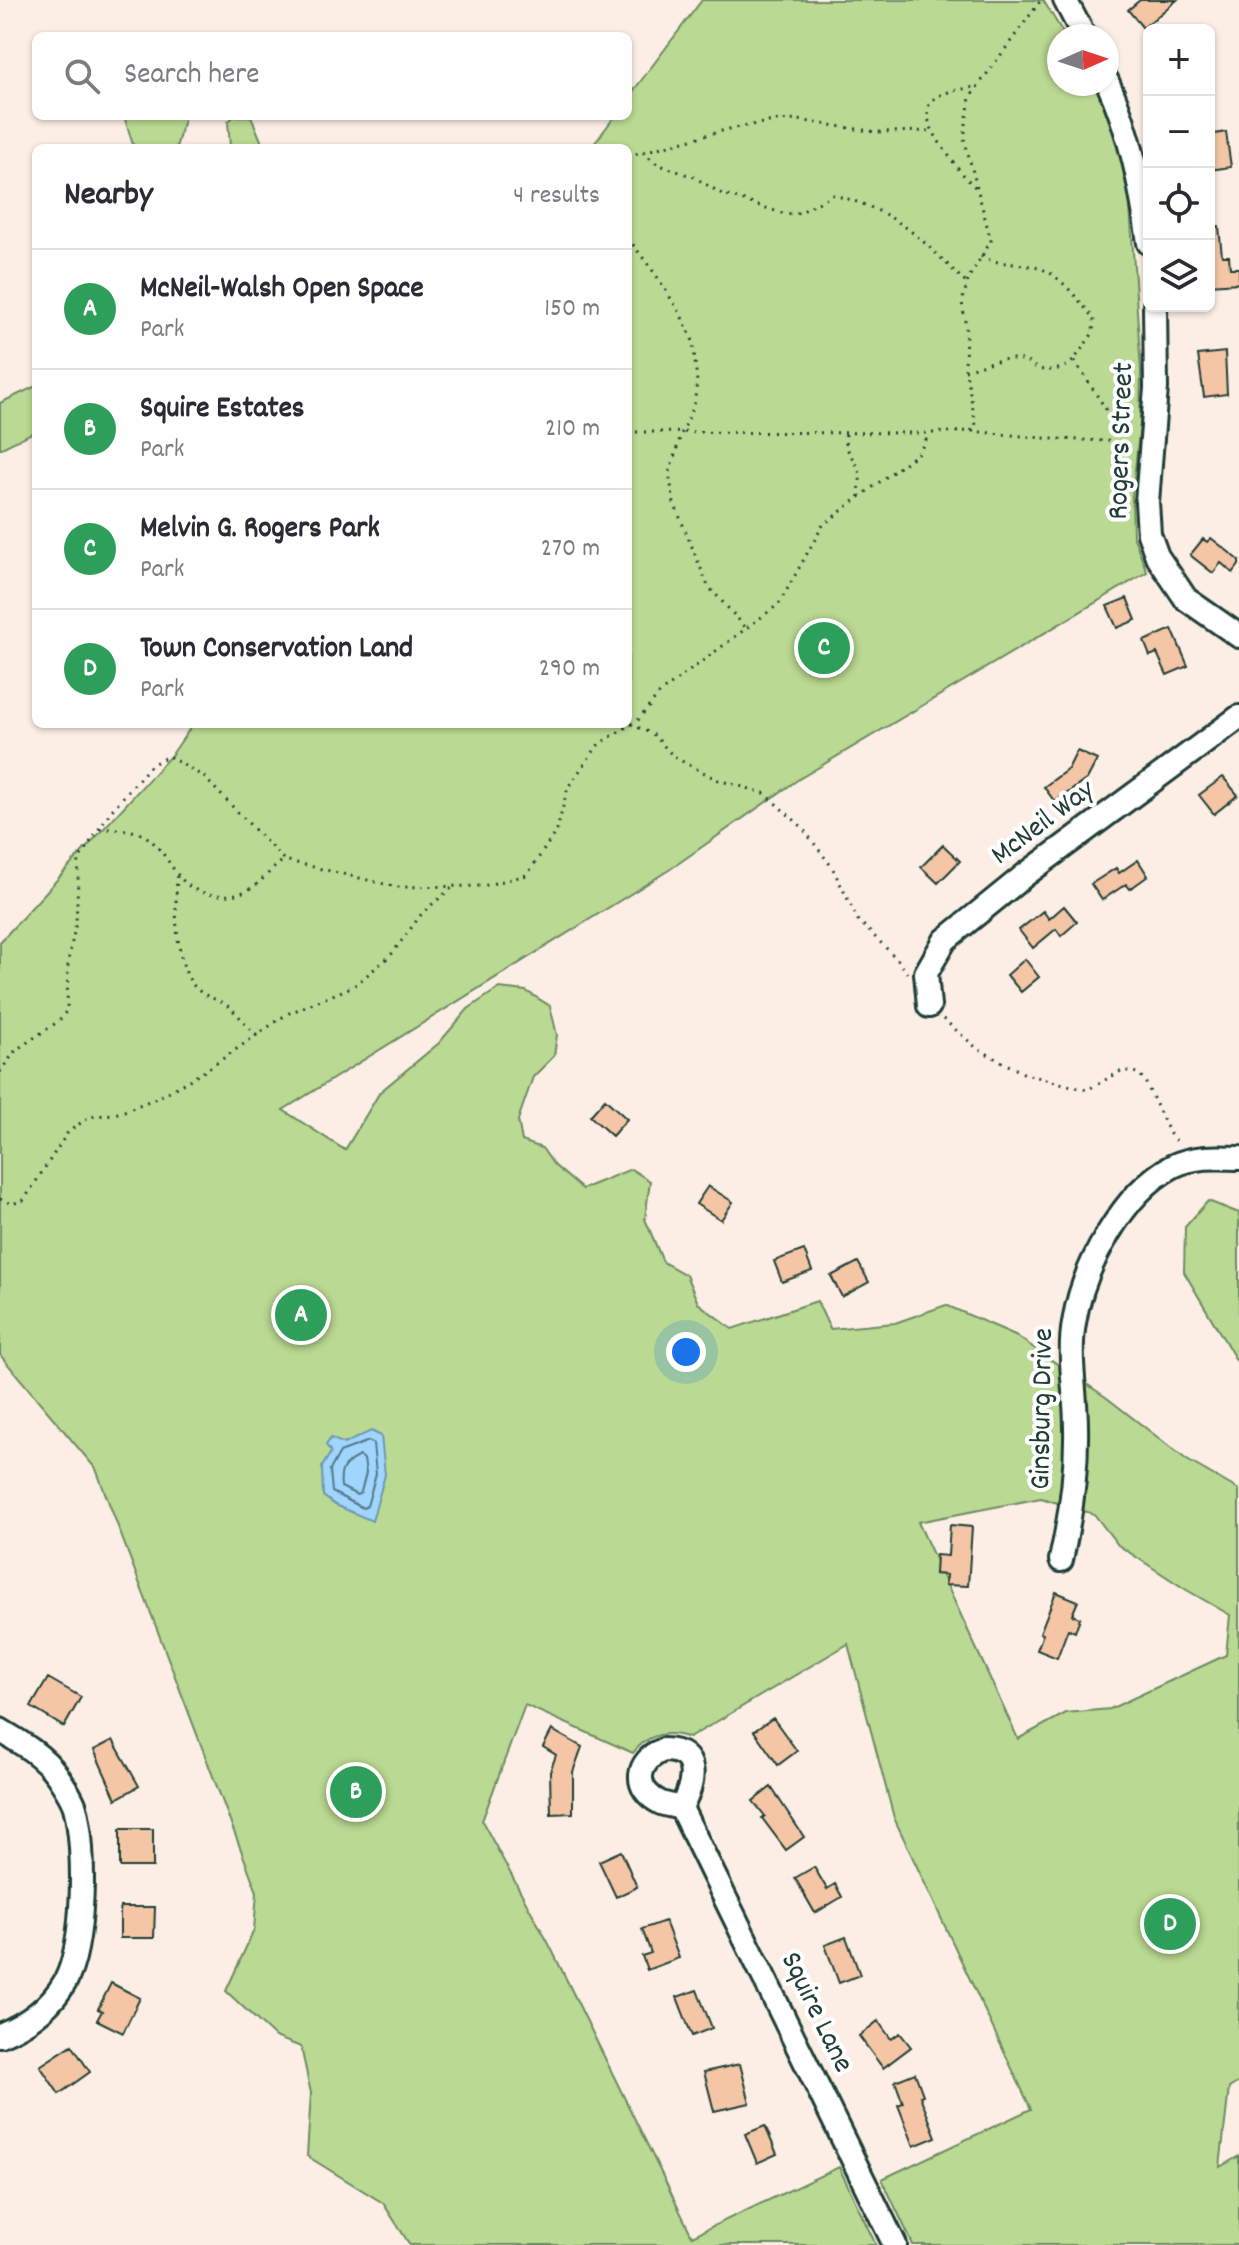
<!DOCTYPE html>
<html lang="en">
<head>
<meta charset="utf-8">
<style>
	:root { --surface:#fff; --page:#f2f2f3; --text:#2b2b33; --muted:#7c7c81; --line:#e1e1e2; --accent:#d93025 }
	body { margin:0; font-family:Dekko,sans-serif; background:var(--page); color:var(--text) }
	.controls { position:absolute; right:24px; top:24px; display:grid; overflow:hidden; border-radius:12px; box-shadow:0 2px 6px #0004 }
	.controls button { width:72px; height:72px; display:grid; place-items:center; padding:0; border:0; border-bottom:2px solid var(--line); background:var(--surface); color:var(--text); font:40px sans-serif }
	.compass { position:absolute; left:1047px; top:24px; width:72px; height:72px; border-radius:50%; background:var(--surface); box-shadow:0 2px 6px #0004; rotate:87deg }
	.you { position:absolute; left:686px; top:1352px; width:28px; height:28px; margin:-20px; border:6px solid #fff; border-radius:50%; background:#1a73e8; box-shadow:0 0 0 12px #1a73e833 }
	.badge { display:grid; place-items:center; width:52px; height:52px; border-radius:50%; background:var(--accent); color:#fff; font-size:26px; font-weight:700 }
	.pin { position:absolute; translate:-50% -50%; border:4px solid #fff; box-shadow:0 2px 8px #0006 }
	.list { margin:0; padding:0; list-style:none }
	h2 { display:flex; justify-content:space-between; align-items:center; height:104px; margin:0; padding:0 32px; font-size:34px }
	h2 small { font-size:26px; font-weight:400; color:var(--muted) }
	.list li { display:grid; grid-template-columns:52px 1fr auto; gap:24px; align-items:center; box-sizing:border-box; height:120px; padding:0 32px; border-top:2px solid var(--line) }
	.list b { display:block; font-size:30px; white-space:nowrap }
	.list p { margin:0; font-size:26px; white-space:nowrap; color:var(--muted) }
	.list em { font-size:26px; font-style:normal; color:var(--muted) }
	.icon { flex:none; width:44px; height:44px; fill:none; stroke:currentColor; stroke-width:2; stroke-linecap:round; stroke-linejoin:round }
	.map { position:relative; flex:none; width:1239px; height:2245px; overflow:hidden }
	.search { position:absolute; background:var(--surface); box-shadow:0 2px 6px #0004; left:32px; top:32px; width:600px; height:88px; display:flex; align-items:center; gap:20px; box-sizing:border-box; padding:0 28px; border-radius:12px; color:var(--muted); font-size:30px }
	.panel { position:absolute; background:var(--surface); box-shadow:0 2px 6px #0004; left:32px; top:144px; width:600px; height:584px; border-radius:12px }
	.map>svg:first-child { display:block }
	.green { fill:#bad992; stroke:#6c8b63; stroke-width:2; fill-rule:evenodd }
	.water { fill:#a0d5ff; stroke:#6c98ae; stroke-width:2 }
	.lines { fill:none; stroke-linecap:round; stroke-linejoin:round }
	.shore { stroke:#537a85; stroke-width:2 }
	.building { fill:#f5c6a5; stroke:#1f3d34; stroke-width:2 }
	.minor-casing { stroke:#1f3d34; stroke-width:28 }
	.path { stroke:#1f3d34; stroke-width:3; stroke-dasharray:2 6; stroke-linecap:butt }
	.minor { stroke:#fff; stroke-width:22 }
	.labels { text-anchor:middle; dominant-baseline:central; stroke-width:8; stroke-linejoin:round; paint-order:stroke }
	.street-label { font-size:30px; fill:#1f3d34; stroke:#fff }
</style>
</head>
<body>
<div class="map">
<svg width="1239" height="2245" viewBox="0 0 1239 2245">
	<rect width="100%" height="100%" fill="#fceee4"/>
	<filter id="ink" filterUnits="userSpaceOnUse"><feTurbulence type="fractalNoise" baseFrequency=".0125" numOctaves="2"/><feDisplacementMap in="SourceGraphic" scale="16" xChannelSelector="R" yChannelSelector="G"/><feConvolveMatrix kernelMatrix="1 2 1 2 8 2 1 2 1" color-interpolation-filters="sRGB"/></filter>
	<g filter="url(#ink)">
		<path class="green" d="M702,0H1043L1065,36H1059V84H1095L1114,130L1129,191L1141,371L1140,425L1132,496L1133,535L1147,572L799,779L669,870L283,1110L345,1150L380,1092L439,1043L468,1009L499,988L526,991L550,1006L557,1035L554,1056L533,1077L518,1120L522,1141L542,1148L554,1165L582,1189L631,1169L650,1181L645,1219L663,1262L686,1275L698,1303L732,1329L817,1301L830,1329L895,1323L946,1305L1015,1335L1107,1398L1187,1460L1239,1490V2082L1229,2088L1220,2167L1239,2156V2245H913L882,2179L1031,2109L894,1818L848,1644L689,1738C667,1730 648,1734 633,1753L525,1705L482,1821L550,1946L692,2236L839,2167L876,2245H410L383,2203L307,2156L311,2093L301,2047L275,2037L226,1991L254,1930L257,1892L96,1469L0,1355V942L173,753L193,724H628V148H591L615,116H628V98ZM1041,1498L1094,1514L1118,1545L1185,1589L1230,1615L1226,1655L1110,1709L1066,1713L1018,1739L918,1522Z
			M124,116H185L176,148H134Z
			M234,116H251L264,148H228L230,146L228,122Z
			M36,386V431L0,449V403Z
			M1208,1201L1239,1213V1365L1184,1272L1185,1227Z"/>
		<path class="water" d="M371,1431L381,1436L385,1475L372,1521L335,1505L323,1496L322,1467L331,1452L326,1445L331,1438L344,1444Z"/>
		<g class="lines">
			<path class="shore" d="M369,1441L373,1444L376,1474L367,1506L363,1508L332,1492L330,1470L340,1452Z
				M360,1456L364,1459L366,1473L361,1492L357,1495L341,1487C339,1469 344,1463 360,1456Z"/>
		</g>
		<path class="building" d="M1140,0H1177L1143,28L1128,10Z
			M1226,132L1231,167L1209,170V135Z
			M1209,227H1219L1222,256H1229L1230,268H1239V283L1209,285Z
			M1225,352L1227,394L1204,397L1198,355Z
			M1211,538L1239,560V565L1233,573L1221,563L1213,573L1190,555L1203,539L1207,542Z
			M1127,598L1136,620L1117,628L1107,606Z
			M1172,629L1188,666L1167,675L1157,653L1150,656L1144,641Z
			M1077,751L1097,760L1087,779L1055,802L1044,787L1068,769Z
			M1223,777L1238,795L1214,814L1199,795Z
			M943,845L960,861L938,883L921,867Z
			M1138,860L1148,876L1130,889L1126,884L1102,900L1091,884L1116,868L1119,873Z
			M1064,906L1077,922L1061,936L1056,929L1033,948L1019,930L1043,911L1049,919Z
			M1025,959L1039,977L1021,992L1007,975Z
			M605,1099L627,1119L612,1136L590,1116Z
			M708,1186L733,1202L721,1220L696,1204Z
			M804,1250L812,1271L782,1282L774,1261Z
			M858,1262L869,1282L842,1297L831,1276Z
			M950,1525L972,1527L968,1586L945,1585L946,1575L935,1574L936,1555L948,1556Z
			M1056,1592L1078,1601L1072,1615L1080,1618L1075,1632L1068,1629L1057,1658L1037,1650L1043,1634L1040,1633Z
			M48,1678L81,1697L64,1727L31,1707Z
			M773,1718L797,1751L778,1765L754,1731Z
			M552,1730L582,1747L573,1772V1813L551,1814L550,1772L556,1755L543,1747Z
			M113,1740L139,1786L116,1799L94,1750Z
			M771,1787L804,1837L786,1850L762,1818L765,1816L753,1801Z
			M120,1829H153V1867H120Z
			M621,1851L637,1887L616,1897L599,1861Z
			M814,1867L827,1889L835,1884L842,1897L815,1913L795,1878Z
			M120,1907H155L154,1938H120Z
			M665,1921L679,1958L647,1970L642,1956L651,1953L642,1929Z
			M846,1937L860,1975L839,1983L825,1945Z
			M111,1983L140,1998L123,2033L97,2020L102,2011L98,2009Z
			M697,1990L712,2028L692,2036L677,1997Z
			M878,2021L891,2039L900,2033L911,2047L883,2068L859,2036Z
			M72,2045L90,2072L59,2094L40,2066Z
			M740,2064L750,2103L714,2111L704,2072Z
			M915,2073L923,2095L920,2096L936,2137L914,2146L898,2105L903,2103L895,2081Z
			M765,2126L777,2154L757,2163L745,2134Z"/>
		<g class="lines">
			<g class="minor-casing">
				<path id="minor" d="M1065,0L1084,36
					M1107,81C1131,133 1141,187 1149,243
					M1155,306L1156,388L1147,502L1149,534L1157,556L1186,599L1239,636
					M929,1006L926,973L945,940L1025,875L1239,717
					M1061,1560C1071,1515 1077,1473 1076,1427C1076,1392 1068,1357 1074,1323C1082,1269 1123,1192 1173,1166C1193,1156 1217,1157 1239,1158
					M0,1730C20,1742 44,1756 57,1775C63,1784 72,1797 75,1807C86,1848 85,1945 65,1982C50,2008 27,2024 0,2035
					M663,1750C702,1750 694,1784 681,1808C674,1806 667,1805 661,1803C632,1789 636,1761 663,1750Z
					M681,1808L895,2245"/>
			</g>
			<path class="path" d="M643,152L657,164L694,177L722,194L785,214L799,213L833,195C896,210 922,239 966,283
				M628,156L729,129L774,121L798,120L876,132L932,131
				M975,187C961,174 951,159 940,143C911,99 936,92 977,87
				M628,238L656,275L680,313L693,341L697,382L694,406L682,432L669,473L674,503L708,586L747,629
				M981,256C998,267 1032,261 1050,273C1067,284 1081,303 1094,319L1093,333L1074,360L1111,417
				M965,370C982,365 1004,356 1022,360C1028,361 1033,367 1039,369C1051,372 1066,369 1074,360
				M971,431L976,425L965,367L966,328L962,302L969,277L991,241L964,138L970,97L1041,0
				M628,432L932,433L971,431L1053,439L1109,441
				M846,434C843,450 854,457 859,471C862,480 858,488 860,497
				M631,724L654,735L674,757L718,780L764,793L801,826L832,867L858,920L898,960L907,973
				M100,829C115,829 135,828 148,838C174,858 175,892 216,895C226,896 236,895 246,891C261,884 270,869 284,860
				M177,876C175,905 174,970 198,990C206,997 217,999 226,1005C238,1013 247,1026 257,1036
				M943,1019L978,1049L1025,1074L1087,1090L1123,1070L1137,1073L1144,1079L1170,1134L1178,1143
				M0,1072L16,1050L59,1021L67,1010L68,962L76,922L79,859L111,811L151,765L168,756L204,777L284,860L397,887L483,886L527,875L557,830L568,787L599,744L638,720L661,692L779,604L823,525L919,452L926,440L924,433
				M0,1199L12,1204L24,1200L68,1132L89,1117L119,1113L159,1097L205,1071L287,1014L354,986L391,955L423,912L454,886"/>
			<use href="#minor" class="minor"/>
		</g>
	</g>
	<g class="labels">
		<g class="street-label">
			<text transform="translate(1123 441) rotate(-88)">Rogers Street</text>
			<text transform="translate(1044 824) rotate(-37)">McNeil Way</text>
			<text transform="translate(1044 1409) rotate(-89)">Ginsburg Drive</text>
			<text transform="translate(815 2013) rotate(64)">Squire Lane</text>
		</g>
	</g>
</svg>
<div class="controls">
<button>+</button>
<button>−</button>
<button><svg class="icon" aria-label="locate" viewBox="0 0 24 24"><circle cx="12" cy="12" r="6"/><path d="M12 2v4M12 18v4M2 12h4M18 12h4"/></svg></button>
<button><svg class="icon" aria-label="layers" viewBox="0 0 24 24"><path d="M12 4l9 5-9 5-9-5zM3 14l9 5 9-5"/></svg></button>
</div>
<svg class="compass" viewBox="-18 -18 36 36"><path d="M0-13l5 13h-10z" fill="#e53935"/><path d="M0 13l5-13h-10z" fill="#7c7c81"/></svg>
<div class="you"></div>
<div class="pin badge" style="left:301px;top:1315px;background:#2e9e5b">A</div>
<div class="pin badge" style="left:356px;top:1792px;background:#2e9e5b">B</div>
<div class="pin badge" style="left:824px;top:648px;background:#2e9e5b">C</div>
<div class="pin badge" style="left:1170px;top:1924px;background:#2e9e5b">D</div>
<div class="search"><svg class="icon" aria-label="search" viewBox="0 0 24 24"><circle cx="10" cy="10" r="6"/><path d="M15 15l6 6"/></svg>Search here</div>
<section class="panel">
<h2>Nearby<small>4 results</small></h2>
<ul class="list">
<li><span class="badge" style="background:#2e9e5b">A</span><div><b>McNeil-Walsh Open Space</b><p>Park</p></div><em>150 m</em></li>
<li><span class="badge" style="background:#2e9e5b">B</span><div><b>Squire Estates</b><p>Park</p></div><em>210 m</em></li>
<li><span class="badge" style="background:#2e9e5b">C</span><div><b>Melvin G. Rogers Park</b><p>Park</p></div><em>270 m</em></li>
<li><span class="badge" style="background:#2e9e5b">D</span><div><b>Town Conservation Land</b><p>Park</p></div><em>290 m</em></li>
</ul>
</section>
</div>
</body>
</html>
